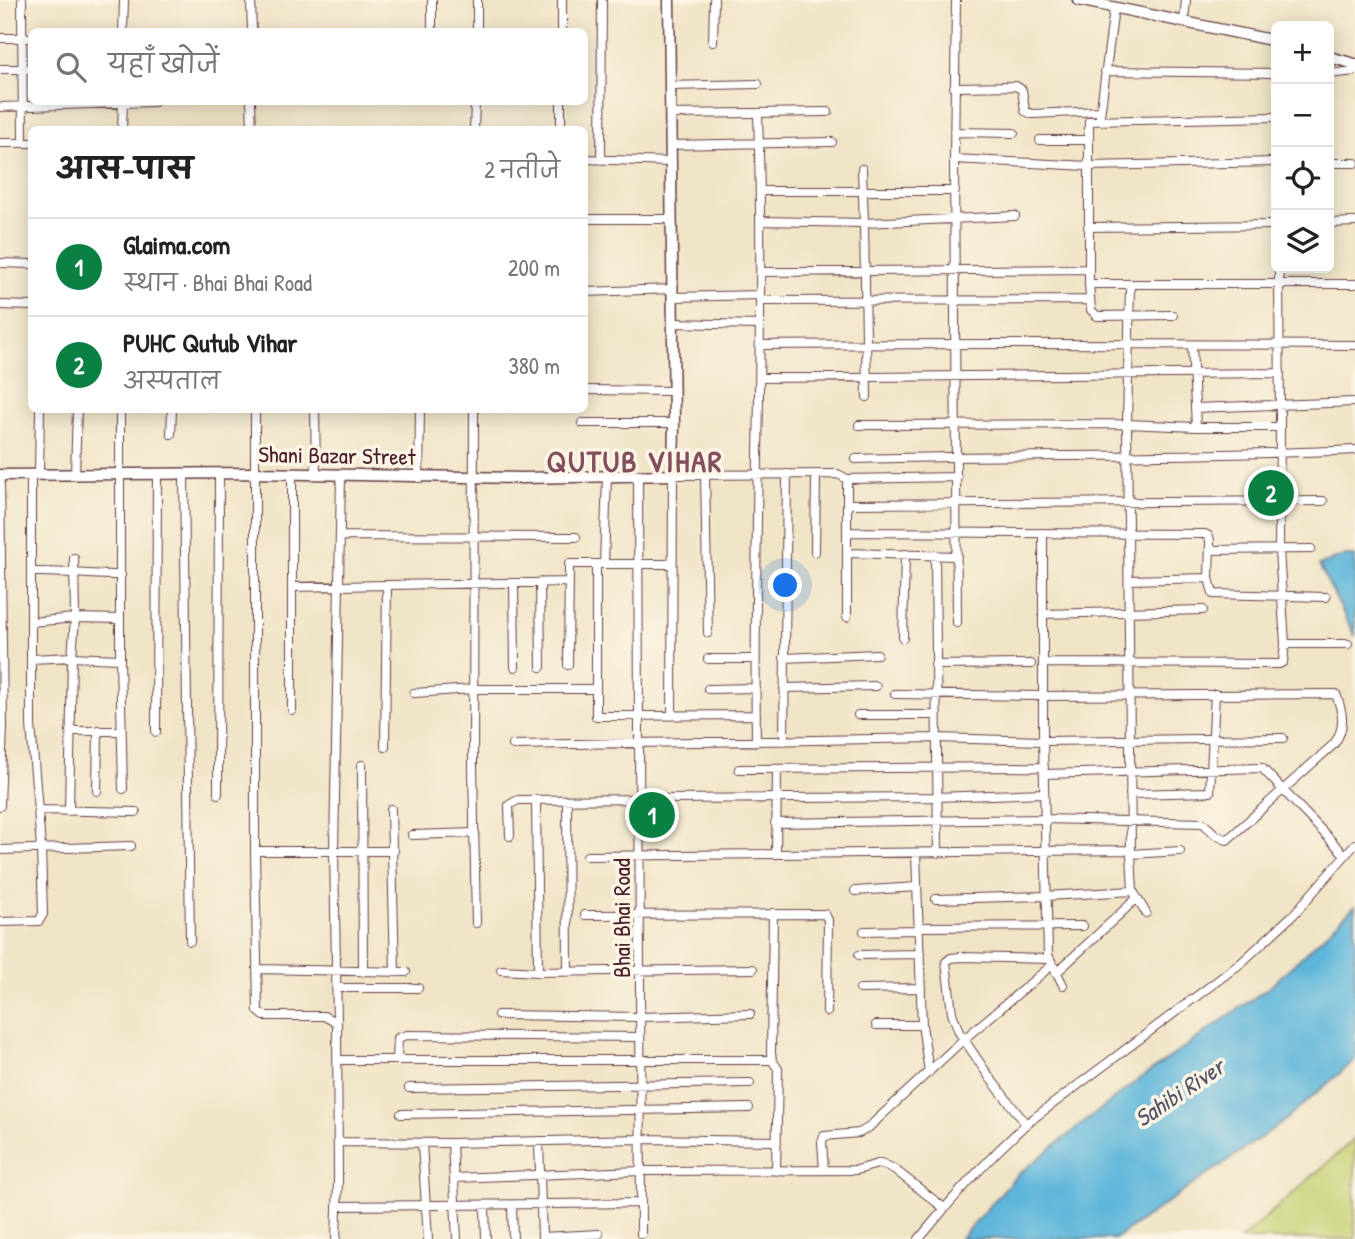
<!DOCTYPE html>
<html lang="hi">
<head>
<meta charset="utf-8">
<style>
	:root { --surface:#fff; --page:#f2f2f2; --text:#222; --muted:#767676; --line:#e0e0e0; --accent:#0b8043 }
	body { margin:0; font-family:"Patrick Hand","Playpen Sans Deva",sans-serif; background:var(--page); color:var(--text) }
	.controls { position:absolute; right:21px; top:21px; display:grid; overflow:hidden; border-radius:10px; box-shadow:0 4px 18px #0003 }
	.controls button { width:63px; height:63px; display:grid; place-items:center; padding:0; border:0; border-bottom:2px solid var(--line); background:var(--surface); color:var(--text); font:35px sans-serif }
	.you { position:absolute; left:786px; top:586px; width:24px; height:24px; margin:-18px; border:5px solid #fff; border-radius:50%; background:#1a73e8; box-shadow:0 0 0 10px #1a73e833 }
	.badge { display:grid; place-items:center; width:46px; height:46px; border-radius:50%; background:var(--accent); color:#fff; font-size:23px; font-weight:700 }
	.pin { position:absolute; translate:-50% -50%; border:4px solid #fff; box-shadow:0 2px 7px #0006 }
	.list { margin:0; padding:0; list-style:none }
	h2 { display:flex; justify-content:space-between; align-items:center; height:91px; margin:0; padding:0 28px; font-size:30px }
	h2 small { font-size:23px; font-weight:400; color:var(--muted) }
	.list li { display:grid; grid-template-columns:46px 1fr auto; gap:21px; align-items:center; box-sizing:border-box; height:98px; padding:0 28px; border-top:2px solid var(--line) }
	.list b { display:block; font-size:26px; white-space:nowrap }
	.list p { margin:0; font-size:23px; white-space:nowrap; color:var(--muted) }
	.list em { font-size:23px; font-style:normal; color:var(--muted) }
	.icon { flex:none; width:38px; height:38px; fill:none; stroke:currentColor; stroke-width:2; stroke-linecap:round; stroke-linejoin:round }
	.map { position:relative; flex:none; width:1355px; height:1239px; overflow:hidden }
	.search { position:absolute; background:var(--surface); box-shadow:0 4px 18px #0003; left:28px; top:28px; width:560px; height:77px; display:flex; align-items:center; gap:18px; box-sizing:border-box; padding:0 24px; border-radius:10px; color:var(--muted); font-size:26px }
	.panel { position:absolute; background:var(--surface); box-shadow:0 4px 18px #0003; left:28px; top:126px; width:560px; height:287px; border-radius:10px }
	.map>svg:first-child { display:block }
	.green { fill:#c5d173; stroke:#88784f; stroke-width:2 }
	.water { fill:#5db6da; stroke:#546a82; stroke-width:2 }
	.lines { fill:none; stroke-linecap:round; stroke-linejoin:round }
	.street-casing { stroke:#633d42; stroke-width:10 }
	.secondary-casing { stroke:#633d42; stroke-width:13 }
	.street { stroke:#fff; stroke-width:8 }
	.secondary { stroke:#fff; stroke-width:10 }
	.labels { text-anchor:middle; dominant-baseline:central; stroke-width:7; stroke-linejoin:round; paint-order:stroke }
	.street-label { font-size:23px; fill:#4a1f2b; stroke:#fcf5e5 }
	.water-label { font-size:24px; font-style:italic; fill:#515468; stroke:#fcf5e5 }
	.district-label { font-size:30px; font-weight:bold; letter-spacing:2px; fill:#834f5e; stroke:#fcf5e5 }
</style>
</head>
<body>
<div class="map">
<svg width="1355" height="1239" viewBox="0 0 1355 1239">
	<rect width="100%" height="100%" fill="#fcf5e5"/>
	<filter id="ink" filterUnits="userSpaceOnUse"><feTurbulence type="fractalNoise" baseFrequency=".0143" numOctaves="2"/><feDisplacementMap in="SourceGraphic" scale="14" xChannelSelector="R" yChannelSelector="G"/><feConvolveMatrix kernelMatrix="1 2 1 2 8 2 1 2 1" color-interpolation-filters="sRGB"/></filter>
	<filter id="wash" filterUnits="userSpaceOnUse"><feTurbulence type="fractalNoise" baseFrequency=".00686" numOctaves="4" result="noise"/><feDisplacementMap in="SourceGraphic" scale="28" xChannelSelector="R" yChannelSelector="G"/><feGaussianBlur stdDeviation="1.57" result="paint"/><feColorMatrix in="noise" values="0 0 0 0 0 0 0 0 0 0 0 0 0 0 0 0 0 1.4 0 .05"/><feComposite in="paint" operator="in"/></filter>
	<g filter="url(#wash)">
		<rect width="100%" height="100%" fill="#f0e4c6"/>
		<path class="green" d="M1355,1138V1239H1241L1351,1142Z"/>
		<path class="water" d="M1344,556H1355V636L1319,565Z
			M1355,906V1060L1283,1122L1115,1239H960L1016,1176L1134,1083L1272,985Z"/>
	</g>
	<g filter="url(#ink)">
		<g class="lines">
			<g class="street-casing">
				<path id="street" d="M22,0L23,143
					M251,0L252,32
					M956,0L954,159L957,623
					M1184,21L1186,0
					M123,32L124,0
					M432,32V0
					M477,32V0
					M562,32V0
					M0,38H32
					M713,42L714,0
					M0,69H32
					M1105,71L1276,73
					M1329,74L1355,71
					M669,86L758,84
					M954,87L1016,86L1022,90L1025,111L1032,114L1100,111
					M251,102L252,130
					M0,107L153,102
					M670,114L828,112
					M1100,116L1114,8
					M1276,117L1089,121V284H1355
					M122,130L123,102
					M474,130L475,102
					M561,130V102
					M954,132L1014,133
					M1040,140H1088
					M0,143H32
					M671,145L832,142
					M584,159L670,162
					M954,159L1088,166L1276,162
					M601,160L602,0
					M1329,163H1355
					M761,191H955
					M584,219H671
					M761,221L864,223L862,169
					M1329,223L1355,222
					M1088,227L1276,225
					M0,263L32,264
					M762,272L1089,269
					M1089,284L1091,310L1097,316L1173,315
					M1130,286L1127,424L1131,854L1133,891L1146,913
					M584,292L673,289
					M673,297L760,295
					M760,301L1090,300
					M0,305L32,306
					M672,323L759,325
					M760,345C958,343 1156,344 1355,345
					M1192,345L1196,427
					M760,378L1280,373
					M584,390L673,391
					M867,397L864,223L1015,216
					M1195,408L1355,402
					M120,410V659L123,789
					M255,410V851L258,1011L264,1016H324L337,1023L338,1181L336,1239
					M315,410L316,475
					M474,410L473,767L476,923
					M582,423H674
					M859,425L1127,424L1196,427H1280L1279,268
					M171,434L172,410
					M856,459C1023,454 1189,458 1355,450
					M39,474L40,410
					M75,474L77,410
					M184,474L190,941
					M292,474V710
					M705,474L708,633
					M0,475L3,726L0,806
					M638,475L641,1234
					M419,478L420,410
					M847,479L957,477
					M847,504L1323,501
					M847,532L1205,534L1209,536L1210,541L1209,578L1213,594L1326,597
					M1043,533V741L1048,955L1063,985
					M340,536L576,537
					M1210,550L1311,549
					M815,552L816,475
					M847,553L957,556
					M935,555L938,853
					M604,564L607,476
					M672,564H596V716L756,715
					M31,572C62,571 90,575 121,575
					M1129,580L1209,578
					M540,582L541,667
					M514,583L515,667
					M387,585L568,582
					M292,587L387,585L385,747
					M1043,614L1203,610
					M31,622L75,618L120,619
					M903,638L905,554
					M1285,644H1348
					M784,658L877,654
					M31,659L72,657L120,659
					M708,659H755
					M1043,663L1279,664L1283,662L1285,644L1279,550L1280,427
					M568,665L569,564H596
					M935,665L1031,664
					M784,688L876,686
					M708,689L756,688
					M414,693L473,689H596
					M672,715L673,475L838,474L847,479V617
					M858,715H936
					M70,731H121
					M156,732L157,474
					M784,741L787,474
					M756,742C753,532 765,323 758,113
					M513,745L935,738L1043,741L1283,738
					M362,765L363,972
					M739,769L1044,767
					M1044,774L1262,768L1345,855
					M97,791L98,730
					M218,794L219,474
					M1130,794L1210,792L1215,694
					M567,800L568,972
					M536,801L538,972
					M391,809L395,972
					M38,810L136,812
					M69,811L72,657L75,618L74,558
					M775,823L1045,819L1203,823L1216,835L1227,840L1334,744C1346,727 1343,713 1336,694L1043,696L895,694
					M412,835L475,833
					M510,836L509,805L518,800L936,797L1044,793
					M0,850L131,846
					M255,851H394
					M916,853L922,1025L929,1072
					M776,854L777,769
					M1131,854L1180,851
					M587,856L1131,850
					M855,891L917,887
					M936,899L1046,896L1133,891
					M773,913L771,1053L772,1060L778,1069L776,1171
					M585,915L825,914L828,920L827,1012
					M0,922L39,921L43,914L41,847L31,725V475
					M919,927L1083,926
					M864,931L919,930
					M859,955L920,954
					M257,969L406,972
					M501,970L538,972L753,969
					M1056,973L1136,899
					M337,988H418
					M860,989L921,988
					M498,1015L640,1017L750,1014
					M337,1023L334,851L341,476
					M876,1025H922
					M338,1060H772
					M397,1060L398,1038L407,1035L640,1037
					M409,1088L750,1083
					M401,1114L749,1108
					M1026,1124L990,1078L959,1032L952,1013L946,962L951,958L961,957L1049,959
					M539,1141L542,1239
					M339,1142L452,1143L641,1139L777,1141
					M452,1143L457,1239
					M422,1144L428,1239
					M824,1170L822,1142L824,1136L859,1133L868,1128L964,1039L1052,965
					M454,1178L641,1171L857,1170L881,1163L894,1169L944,1208
					M512,1205L513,1239
					M337,1206L641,1203
					M485,1206L486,1239
					M542,1237L599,1234
					M919,1239C952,1198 987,1160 1026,1124L1241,963L1294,914L1355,844"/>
			</g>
			<g class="secondary-casing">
				<path id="secondary" d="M1078,0L1276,41
					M1329,57L1355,64
					M0,475L254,473L522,478L673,475L674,423L669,0"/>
			</g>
			<use href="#street" class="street"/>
			<use href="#secondary" class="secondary"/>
		</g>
	</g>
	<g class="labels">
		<g class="street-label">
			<text transform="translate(337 455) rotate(1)">Shani Bazar Street</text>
			<text transform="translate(621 918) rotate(-90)">Bhai Bhai Road</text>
		</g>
		<g class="water-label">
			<text transform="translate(1179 1092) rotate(-34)">Sahibi River</text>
		</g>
		<g class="district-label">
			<text x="635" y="461">QUTUB VIHAR</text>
		</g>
	</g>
</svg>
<div class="controls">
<button>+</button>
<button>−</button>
<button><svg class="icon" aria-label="locate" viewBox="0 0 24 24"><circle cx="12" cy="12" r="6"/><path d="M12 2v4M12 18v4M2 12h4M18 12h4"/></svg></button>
<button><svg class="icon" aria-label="layers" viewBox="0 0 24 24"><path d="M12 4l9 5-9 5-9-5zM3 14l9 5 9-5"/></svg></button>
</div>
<div class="you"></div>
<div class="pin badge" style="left:652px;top:815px">1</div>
<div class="pin badge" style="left:1271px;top:493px">2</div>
<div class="search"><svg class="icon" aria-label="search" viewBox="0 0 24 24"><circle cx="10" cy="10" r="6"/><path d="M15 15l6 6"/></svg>यहाँ खोजें</div>
<section class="panel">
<h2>आस-पास<small>2 नतीजे</small></h2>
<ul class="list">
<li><span class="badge">1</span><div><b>Glaima.com</b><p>स्थान · Bhai Bhai Road</p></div><em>200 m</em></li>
<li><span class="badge">2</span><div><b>PUHC Qutub Vihar</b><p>अस्पताल</p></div><em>380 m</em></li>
</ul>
</section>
</div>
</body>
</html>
